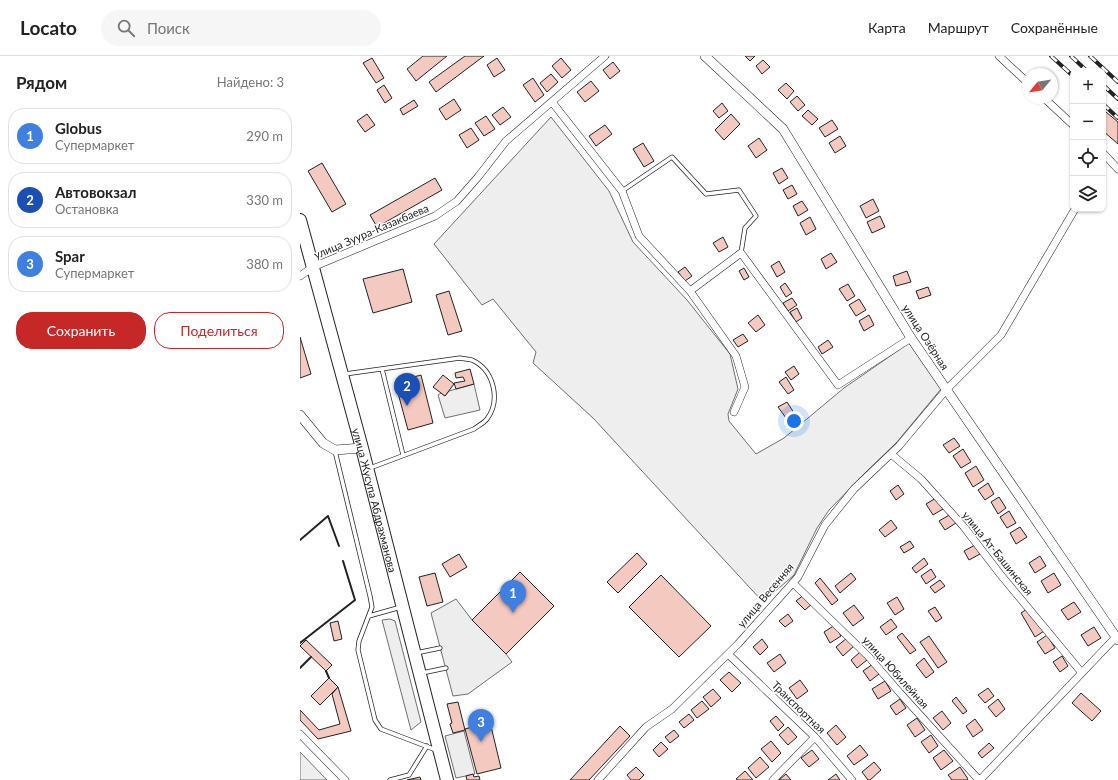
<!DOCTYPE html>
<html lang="ru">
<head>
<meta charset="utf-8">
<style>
	:root { --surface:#fff; --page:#f6f6f6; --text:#222; --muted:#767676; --line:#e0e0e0; --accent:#c62828 }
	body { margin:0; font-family:Lato,sans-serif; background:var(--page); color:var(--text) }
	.controls { position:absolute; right:12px; top:12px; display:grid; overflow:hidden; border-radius:8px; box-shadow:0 1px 3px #0004 }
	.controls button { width:36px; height:36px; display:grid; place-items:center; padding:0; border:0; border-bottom:1px solid var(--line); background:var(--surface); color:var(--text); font:20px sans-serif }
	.compass { position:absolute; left:722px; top:12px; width:36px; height:36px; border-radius:50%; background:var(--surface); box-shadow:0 1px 3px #0004; rotate:240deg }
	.you { position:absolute; left:494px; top:365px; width:14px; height:14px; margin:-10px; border:3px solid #fff; border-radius:50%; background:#1a73e8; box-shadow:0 0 0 6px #1a73e833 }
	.badge { display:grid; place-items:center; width:26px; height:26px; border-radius:50%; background:var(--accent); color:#fff; font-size:13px; font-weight:700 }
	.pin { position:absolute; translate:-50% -33px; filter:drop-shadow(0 1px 2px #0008) }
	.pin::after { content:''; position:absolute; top:21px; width:14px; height:12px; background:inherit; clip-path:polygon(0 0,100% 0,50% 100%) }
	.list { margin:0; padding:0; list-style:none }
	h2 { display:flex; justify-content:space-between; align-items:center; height:52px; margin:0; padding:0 16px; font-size:17px }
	h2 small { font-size:13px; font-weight:400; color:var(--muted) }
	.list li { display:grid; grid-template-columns:26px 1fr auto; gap:12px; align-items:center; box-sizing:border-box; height:56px; margin:0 8px 8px; padding:0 8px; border:1px solid var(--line); border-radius:16px }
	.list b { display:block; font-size:15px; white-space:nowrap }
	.list p { margin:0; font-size:13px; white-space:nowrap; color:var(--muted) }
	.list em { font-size:13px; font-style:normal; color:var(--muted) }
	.actions { display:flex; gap:8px; padding:12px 16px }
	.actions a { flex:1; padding:9px 0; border:1px solid var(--accent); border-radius:16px; text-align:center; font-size:14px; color:var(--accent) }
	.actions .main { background:var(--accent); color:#fff }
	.icon { flex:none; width:22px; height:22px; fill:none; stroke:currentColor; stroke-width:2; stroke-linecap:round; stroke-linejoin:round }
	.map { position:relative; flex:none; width:818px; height:724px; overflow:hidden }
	header { display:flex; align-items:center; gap:24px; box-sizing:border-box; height:56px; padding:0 20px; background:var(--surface); border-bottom:1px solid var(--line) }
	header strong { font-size:19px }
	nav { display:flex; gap:22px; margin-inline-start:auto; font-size:14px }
	.search { width:280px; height:36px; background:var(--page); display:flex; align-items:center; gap:10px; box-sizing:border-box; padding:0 14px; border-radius:22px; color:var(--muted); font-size:15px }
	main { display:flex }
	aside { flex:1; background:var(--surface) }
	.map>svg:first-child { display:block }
	.green { fill:#eee; stroke:#6f6f6f }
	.parking { fill:#ededed; stroke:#6f6f6f }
	.building { fill:#f3c9c0; stroke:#222 }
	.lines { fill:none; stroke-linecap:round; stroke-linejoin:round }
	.service-casing { stroke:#222; stroke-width:5 }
	.minor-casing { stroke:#222; stroke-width:8 }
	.tertiary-casing { stroke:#222; stroke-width:10 }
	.trunk-casing { stroke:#222; stroke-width:14 }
	.service { stroke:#fff; stroke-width:3.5 }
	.minor { stroke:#fff; stroke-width:7 }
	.tertiary { stroke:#fff; stroke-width:9 }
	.trunk { stroke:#fff; stroke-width:12 }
	.rail-casing { stroke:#222; stroke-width:4 }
	.rail { stroke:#fff; stroke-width:2.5; stroke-dasharray:8; stroke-linecap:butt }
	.wall { stroke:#222; stroke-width:2 }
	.labels { text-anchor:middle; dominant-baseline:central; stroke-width:3; stroke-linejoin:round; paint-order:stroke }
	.street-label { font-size:11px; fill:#222; stroke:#fff }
</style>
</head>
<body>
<header>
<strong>Locato</strong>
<div class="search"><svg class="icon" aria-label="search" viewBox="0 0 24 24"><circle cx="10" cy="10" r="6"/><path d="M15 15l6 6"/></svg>Поиск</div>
<nav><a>Карта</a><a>Маршрут</a><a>Сохранённые</a></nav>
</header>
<main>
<aside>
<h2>Рядом<small>Найдено: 3</small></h2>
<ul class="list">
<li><span class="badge" style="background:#3f7fe0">1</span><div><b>Globus</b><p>Супермаркет</p></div><em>290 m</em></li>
<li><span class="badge" style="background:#1a4fb4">2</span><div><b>Автовокзал</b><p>Остановка</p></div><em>330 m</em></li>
<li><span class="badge" style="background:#3f7fe0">3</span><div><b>Spar</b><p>Супермаркет</p></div><em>380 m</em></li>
</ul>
<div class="actions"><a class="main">Сохранить</a><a>Поделиться</a></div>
</aside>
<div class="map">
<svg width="818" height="724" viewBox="0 0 818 724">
	<rect width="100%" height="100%" fill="#fff"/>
	<path class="green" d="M251,61L309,135L333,186L387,244L430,298L438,333L428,358L429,365L456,398L484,382L544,332L609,287L641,333L597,386L565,417L529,454L517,472L494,519L463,546L293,362L233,307L236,296L193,243L182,249L134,188Z
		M174,328L180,354L145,362L138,339L141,337L145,340L149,335Z
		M90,563L95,565L121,666L111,674L82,564Z
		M0,696L27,724H0Z"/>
	<path class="parking" d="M156,543L172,564L206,598L212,606L168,638L153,640L131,557Z
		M164,675L175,718L156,722L145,680Z"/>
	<path class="building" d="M123,0H147L116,25L107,13Z
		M165,0H184L136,36L129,26Z
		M445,0H455L450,5Z
		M72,2L84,22L76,27L63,7Z
		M197,2L205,14L194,21L187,9Z
		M261,2L271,14L262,22L252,10Z
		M463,4L470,11L462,18L456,10Z
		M313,6L320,15L310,23L303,14Z
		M251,18L258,26L247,36L240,27Z
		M233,22L244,39L235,46L223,29Z
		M291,25L299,35L285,46L277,36Z
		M486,27L494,35L487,43L478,34Z
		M84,29L92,42L85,47L77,34Z
		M497,40L505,49L498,55L490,46Z
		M154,43L161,54L146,64L139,53Z
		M114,44L118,50L103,59L100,53Z
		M422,47L428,55L419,62L413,55Z
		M203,51L211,61L200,69L192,59Z
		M508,54L518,63L512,69L502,60Z
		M806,56L818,66V88L803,75V59Z
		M67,58L75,69L65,76L57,65Z
		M431,58L440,68L424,84L415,74Z
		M186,60L195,73L184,80L175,67Z
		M532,64L538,73L525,81L519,72Z
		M305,69L312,78L296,90L289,80Z
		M171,72L179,84L167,92L159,79Z
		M540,80L546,90L535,97L529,87Z
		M459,82L467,94L456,102L448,90Z
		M343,87L354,105L344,111L333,93Z
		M22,107L46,148L32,156L8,115Z
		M482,112L488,122L479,128L473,117Z
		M135,122L142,134L77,171L70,159Z
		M492,129L497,138L488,143L483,134Z
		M573,143L579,155L566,162L560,150Z
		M502,145L508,154L498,160L493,150Z
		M580,160L585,171L572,177L567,166Z
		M510,161L516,173L506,179L500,167Z
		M423,181L428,191L419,196L413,187Z
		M531,197L537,206L526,213L521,203Z
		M479,205L485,216L477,221L471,210Z
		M385,211L392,220L385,225L378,216Z
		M444,212L449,221L444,224L439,215Z
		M103,213L112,246L73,257L63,223Z
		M607,215L611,226L596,230L593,220Z
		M485,227L492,237L486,241L480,231Z
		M548,228L555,240L547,245L539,233Z
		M628,231L631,239L619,243L616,235Z
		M149,235L162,275L148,279L136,239Z
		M492,242L497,249L488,255L483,247Z
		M559,243L566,254L556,260L549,249Z
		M497,252L502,262L496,266L490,256Z
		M458,259L465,269L456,276L448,267Z
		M569,259L574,269L564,275L559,265Z
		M443,278L448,285L438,291L433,284Z
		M0,281L11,318L0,322Z
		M528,284L533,291L522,298L518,291Z
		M494,310L499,318L491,324L485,316Z
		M170,313L174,328L156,333L154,327L165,325L163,321L156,322L155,317Z
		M121,319L133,367L108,374L95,326Z
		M143,319L154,328L145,340L133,331Z
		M486,321L494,334L488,338L479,326Z
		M487,346L494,357L486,362L478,351Z
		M654,382L660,390L649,397L643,389Z
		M663,393L671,406L661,412L653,400Z
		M676,410L684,424L673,431L665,417Z
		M688,427L694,438L685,444L678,434Z
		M598,429L604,438L596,444L590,435Z
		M699,441L706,452L698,458L691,446Z
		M636,442L643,453L633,459L626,448Z
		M709,455L716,467L707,472L700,461Z
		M651,458L656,467L645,474L639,465Z
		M591,464L597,472L585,481L579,474Z
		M720,471L727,481L716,488L710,477Z
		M610,485L614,491L604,497L600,491Z
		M675,489L680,498L669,504L664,495Z
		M337,497L347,508L318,537L307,526Z
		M159,498L167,511L150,521L142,508Z
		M740,500L746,510L735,517L729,507Z
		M624,502L628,508L616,517L612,512Z
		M631,513L636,521L626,528L621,520Z
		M220,516L254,550L206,598L172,564Z
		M135,517L143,546L127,550L119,521Z
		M551,517L556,523L540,537L535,530Z
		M754,517L761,529L748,537L741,525Z
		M361,519L411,570L379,601L329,551Z
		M520,522L538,544L532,549L515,527Z
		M640,524L645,530L635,537L630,531Z
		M505,538L513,547L505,554L496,545Z
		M597,541L604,553L595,559L587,547Z
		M774,546L781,556L768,564L761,554Z
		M554,549L564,562L553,570L543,557Z
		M635,551L642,562L636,566L628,555Z
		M730,551L744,575L735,581L721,557Z
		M488,558L493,565L485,571L479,565Z
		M591,563L597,571L586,579L580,571Z
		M38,565L42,583L34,585L30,567Z
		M535,569L541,580L530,587L524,576Z
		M794,571L801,582L788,590L781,579Z
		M602,577L616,594L610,598L597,581Z
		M747,579L755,592L745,598L737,586Z
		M629,580L647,606L638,612L620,586Z
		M547,582L554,590L543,600L536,591Z
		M462,583L468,591L460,599L453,591Z
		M6,584L32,609L26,615L0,590Z
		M560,596L567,604L557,612L551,604Z
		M480,598L486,607L474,616L467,607Z
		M762,600L768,610L760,616L753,606Z
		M624,602L634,616L626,622L616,609Z
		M573,608L579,618L570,625L563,615Z
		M429,616L441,627L432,636L420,624Z
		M29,622L38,631L20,649L11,640Z
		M500,624L508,635L497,643L489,632Z
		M585,625L591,635L578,643L572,633Z
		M38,631L51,675L18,683L0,664V654L19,674L40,668L32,638Z
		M688,632L694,640L685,647L678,639Z
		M413,633L421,642L411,651L403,641Z
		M781,637L801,655L792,665L772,647Z
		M656,641L667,655L663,658L652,645Z
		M600,643L606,652L596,659L590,650Z
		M698,643L705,653L696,661L688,651Z
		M402,645L409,653L397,662L391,654Z
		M158,646L165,674L153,677L150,668L152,667L147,648Z
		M642,655L651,667L643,674L633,662Z
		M389,658L394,664L384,672L379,666Z
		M476,660L484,669L478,675L470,665Z
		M617,662L625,674L615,681L607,669Z
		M675,663L683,674L673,681L666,670Z
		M190,666L201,712L177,718L165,673Z
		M536,669L546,681L537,689L527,677Z
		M320,670L330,680L289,724H270Z
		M488,671L497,681L488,689L479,679Z
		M374,674L379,680L370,687L365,681Z
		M631,679L638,690L629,697L621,686Z
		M471,685L481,697L472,706L461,693Z
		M361,686L368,693L359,701L353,694Z
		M689,687L694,692L682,702L678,697Z
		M560,689L568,699L554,709L547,700Z
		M512,694L519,703L509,711L501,702Z
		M644,694L653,705L641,714L633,702Z
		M460,701L469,711L456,722L448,712Z
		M574,706L581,714L570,724H568L562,716Z
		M336,711L344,719L339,724H331L327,719Z
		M660,711L668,723L666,724H652L648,719Z
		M445,715L453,724H438L436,723Z
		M173,718L174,721L179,720L180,724H167L166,720Z
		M486,718L491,724H479Z
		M536,718L540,724H528Z
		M120,721L121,724H107Z"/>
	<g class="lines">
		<g class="service-casing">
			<path id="service" d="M322,135L372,101L406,138L439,134L456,160L445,172L441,197
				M82,313L103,399
				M45,318L160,302C164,303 169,303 172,304C194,314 201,344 187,363C184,367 178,370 174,373L70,412
				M35,395L70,540L72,551L59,585L58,594L75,664L81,673L136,694
				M69,560L101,551
				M116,597L140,592
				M122,617L146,612
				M90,724L109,719L127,690"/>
		</g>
		<g class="minor-casing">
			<path id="minor" d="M699,0L728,27
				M744,42L773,69
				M252,46L322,135L339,180L390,235L436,300L445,331L434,356
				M803,97L818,113
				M0,220L13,211L135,160L157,145L178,121L206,85L305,0
				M390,235L441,197L538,329L611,282
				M591,398L621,423L664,471L700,518L782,617
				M493,527L568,600L600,637L679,724
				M428,598L515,681L552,724
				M0,678L45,724
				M298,724L346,671L372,653L438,588L498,521L525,469L554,433L599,390L646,334L701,279L775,153
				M473,724L515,681
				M680,724L816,581"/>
		</g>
		<g class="tertiary-casing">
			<path id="tertiary" d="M405,0L483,73L611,282L818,584
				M0,359L23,387L35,394L62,392"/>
		</g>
		<g class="trunk-casing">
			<g id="trunk">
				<path id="s1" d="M0,164L62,392L147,724"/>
			</g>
		</g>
		<use href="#service" class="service"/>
		<use href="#minor" class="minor"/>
		<use href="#tertiary" class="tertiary"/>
		<use href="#trunk" class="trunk"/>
		<g class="rail-casing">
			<path id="rail" d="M751,0L773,20
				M771,0L787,15
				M790,0L818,26
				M803,29L818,43
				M803,48L818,62"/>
		</g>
		<use href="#rail" class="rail"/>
		<path class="wall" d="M0,484L28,460L39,490
			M0,587L55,544L43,505
			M0,612L11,601
			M26,615L29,622"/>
	</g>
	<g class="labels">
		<g class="street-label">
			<text transform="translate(71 175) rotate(-23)">улица Зуура-Казакбаева</text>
			<text transform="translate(626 281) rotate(57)">улица Озёрная</text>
			<text stroke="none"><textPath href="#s1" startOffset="290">улица Жусупа Абдрахманова</textPath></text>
			<text transform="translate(698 497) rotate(51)">улица Ат-Башинская</text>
			<text transform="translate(465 539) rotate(-50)">улица Весенняя</text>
			<text transform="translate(596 616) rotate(48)">улица Юбилейная</text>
			<text transform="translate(499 651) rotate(44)">Транспортная</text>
		</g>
	</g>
</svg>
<div class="controls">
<button>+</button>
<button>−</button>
<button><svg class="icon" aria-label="locate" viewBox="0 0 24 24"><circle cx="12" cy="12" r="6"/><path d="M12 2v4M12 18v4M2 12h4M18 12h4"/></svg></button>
<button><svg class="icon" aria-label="layers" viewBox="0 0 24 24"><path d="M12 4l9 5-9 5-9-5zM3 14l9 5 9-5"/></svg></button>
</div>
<svg class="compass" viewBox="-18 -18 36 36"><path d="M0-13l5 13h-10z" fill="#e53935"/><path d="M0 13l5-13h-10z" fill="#767676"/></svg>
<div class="you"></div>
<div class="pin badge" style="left:213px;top:557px;background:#3f7fe0">1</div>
<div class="pin badge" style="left:107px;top:350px;background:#1a4fb4">2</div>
<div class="pin badge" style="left:181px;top:686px;background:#3f7fe0">3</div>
</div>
</main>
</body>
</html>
